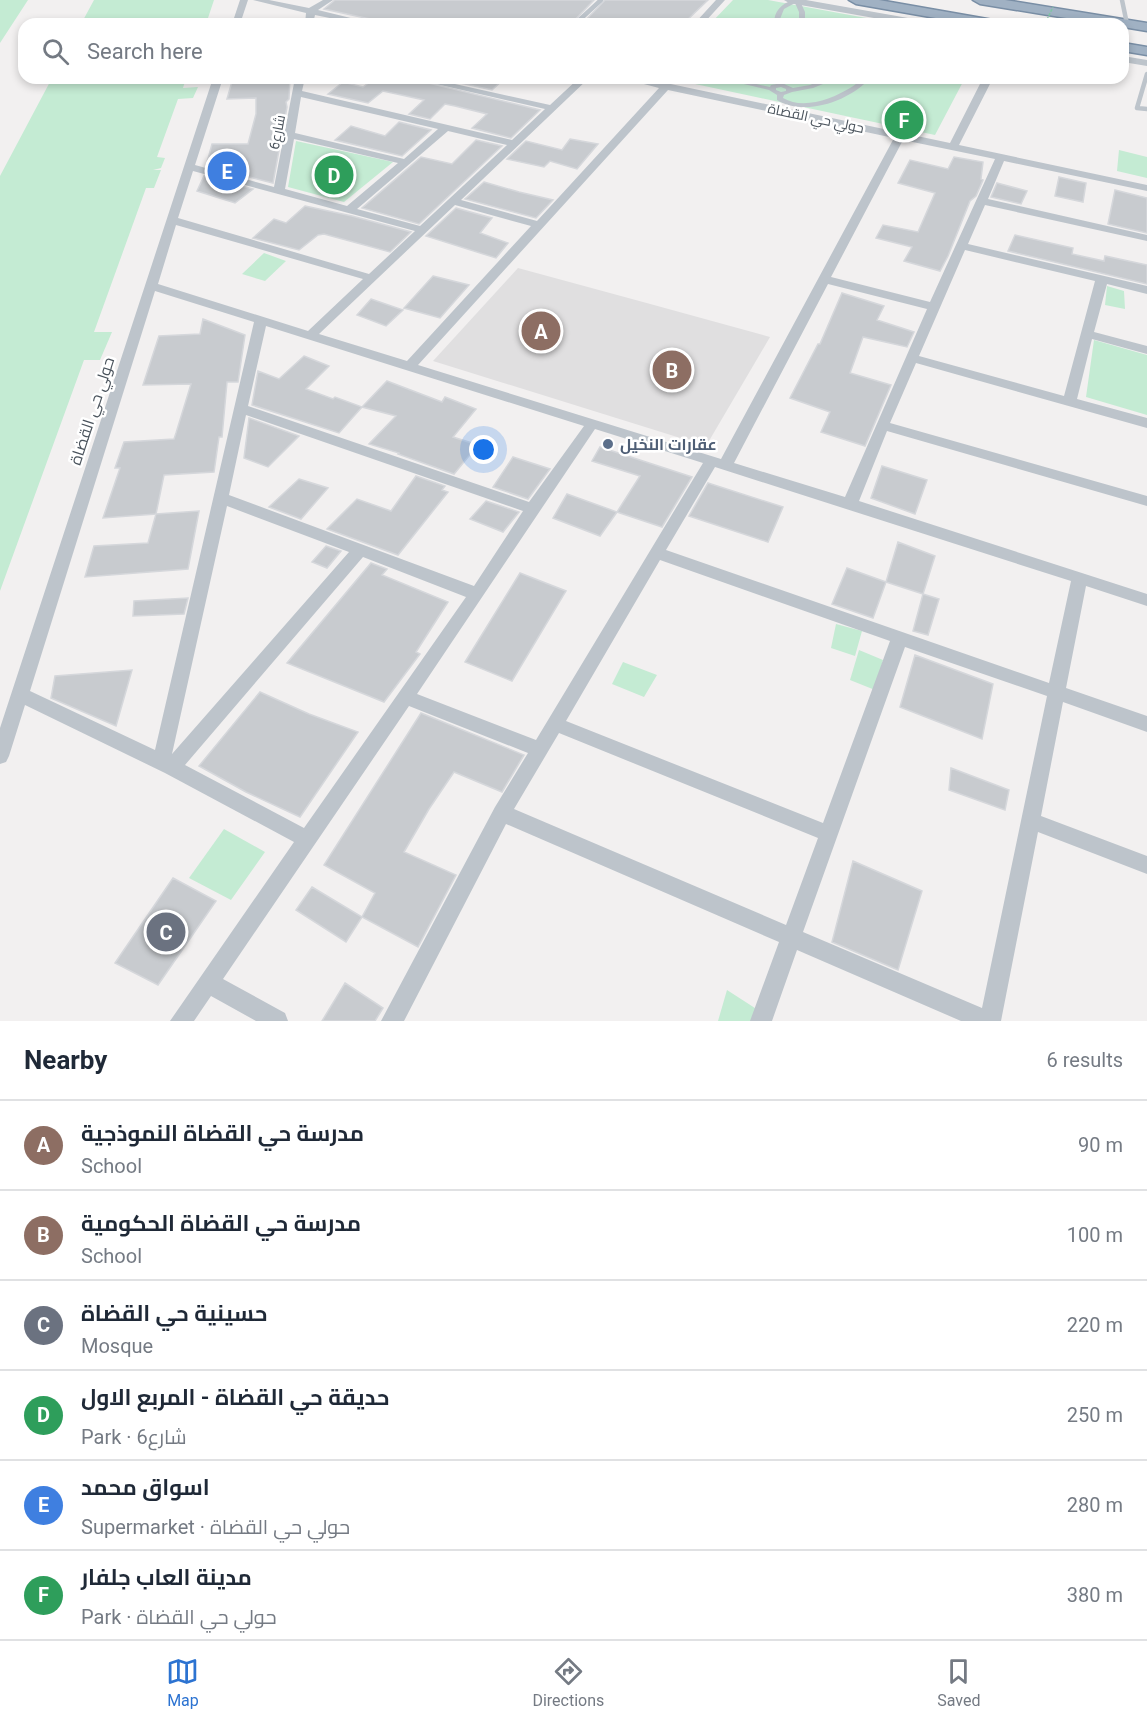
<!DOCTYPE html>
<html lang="en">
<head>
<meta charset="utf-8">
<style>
	:root { --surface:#fff; --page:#f2f2f3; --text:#1f2937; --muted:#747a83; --line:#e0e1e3; --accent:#2c73d1 }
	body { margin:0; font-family:Roboto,Cairo,sans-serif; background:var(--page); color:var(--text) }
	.you { position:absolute; left:484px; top:450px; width:21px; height:21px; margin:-15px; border:4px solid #fff; border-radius:50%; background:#1a73e8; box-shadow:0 0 0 9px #1a73e833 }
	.badge { display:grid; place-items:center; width:39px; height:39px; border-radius:50%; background:var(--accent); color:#fff; font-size:20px; font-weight:700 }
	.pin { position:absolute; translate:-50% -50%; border:3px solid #fff; box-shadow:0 2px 6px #0006 }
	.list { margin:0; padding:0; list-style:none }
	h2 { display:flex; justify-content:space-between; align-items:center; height:78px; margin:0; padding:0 24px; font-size:26px }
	h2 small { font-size:20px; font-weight:400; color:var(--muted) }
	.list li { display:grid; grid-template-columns:39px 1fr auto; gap:18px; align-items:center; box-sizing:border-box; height:90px; padding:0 24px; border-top:2px solid var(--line) }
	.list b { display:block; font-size:22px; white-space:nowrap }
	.list p { margin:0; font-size:20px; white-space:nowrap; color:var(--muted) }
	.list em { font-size:20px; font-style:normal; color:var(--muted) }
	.icon { flex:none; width:33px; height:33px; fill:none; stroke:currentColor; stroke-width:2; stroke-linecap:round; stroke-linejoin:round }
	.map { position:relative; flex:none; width:1147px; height:1021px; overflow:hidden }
	.search { position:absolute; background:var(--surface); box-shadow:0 3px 9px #0003; left:18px; right:18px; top:18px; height:66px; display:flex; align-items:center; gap:15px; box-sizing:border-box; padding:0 21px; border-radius:18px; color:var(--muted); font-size:22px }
	.sheet { height:618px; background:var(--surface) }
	nav { display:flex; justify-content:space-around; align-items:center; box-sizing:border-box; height:84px; border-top:2px solid var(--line); background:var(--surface); font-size:16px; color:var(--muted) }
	nav a { display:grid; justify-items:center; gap:3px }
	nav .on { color:var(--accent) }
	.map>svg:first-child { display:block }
	.education { fill:#e0dfe0 }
	.green { fill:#c4ebd3 }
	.building { fill:#c8cbcf; stroke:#d5d7db; stroke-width:1.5 }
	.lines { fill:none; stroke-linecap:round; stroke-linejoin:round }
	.trunk-casing { stroke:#798ea5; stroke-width:3 }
	.service { stroke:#bdc4cb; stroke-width:4.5 }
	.pedestrian { fill:#bdc4cb; fill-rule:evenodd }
	.minor { fill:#bdc4cb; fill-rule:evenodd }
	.tertiary { fill:#bdc4cb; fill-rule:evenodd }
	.trunk { fill:#a0b1c3; fill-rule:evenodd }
	.path-bridge { stroke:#7fc6a3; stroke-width:1.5; stroke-dasharray:3 1.5; stroke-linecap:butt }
	.service-dot { fill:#5c6f8a; stroke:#fff; stroke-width:2 }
	.labels { text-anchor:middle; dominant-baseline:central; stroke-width:5; stroke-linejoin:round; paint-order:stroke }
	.far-street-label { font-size:14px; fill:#4a535c; stroke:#fff }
	.street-label { font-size:16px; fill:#4a535c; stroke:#fff }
	.service-label { font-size:16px; font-weight:bold; fill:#4e5e75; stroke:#fff; text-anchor:start }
</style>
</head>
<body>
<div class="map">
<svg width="1147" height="1021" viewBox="0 0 1147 1021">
	<rect width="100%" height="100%" fill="#f2f0f0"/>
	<path class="education" d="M518,268L643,302L770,337L706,446L433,361Z"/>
	<path class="green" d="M0,0H28L0,43Z
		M94,0H214L206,24H81Z
		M733,0H768L899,24H710Z
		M52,78H186L183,88L198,87L193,98L178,99L157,157L165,158L161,168L153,170H161L154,188H146L94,332H112L100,360H84L0,591V176Z
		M667,78H965L935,135Z
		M296,141L393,162L344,202L288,187Z
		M1119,150L1147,157V178L1117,171Z
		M264,253L286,261L265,281L242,274Z
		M1107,286L1124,291L1125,309L1105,305Z
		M1094,340L1147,355V415L1086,397Z
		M836,624L862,631L855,656L831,648Z
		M859,650L883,660L875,690L850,680Z
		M623,662L657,675L644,697L612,684Z
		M224,829L265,852L231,900L189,878Z
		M727,990L758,1010L755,1021H718Z"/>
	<path class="building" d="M335,0H594L571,24H393L324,9Z
		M605,0H708L683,24H582Z
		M233,78H290L289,99L286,102L287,107L273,183L206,166L212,144H248L256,114V98L227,99Z
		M375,78H408L540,110L511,138L472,128L487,114L455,106L445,104L430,119L409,114L424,100L383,91L368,103L328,94L343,82L363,87Z
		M438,78H505L492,90Z
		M399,122L431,130L402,156L335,140L351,126L385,136Z
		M570,139L598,144L577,169L550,161L544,167L507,159L526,141L562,150Z
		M476,140L502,146L419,224L362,208L421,157L452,164Z
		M954,157L983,162L981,179L983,180L976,196L970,201L948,256L940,271L904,261L912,247L876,238L883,225L918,232L935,193L898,183L910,160L948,169Z
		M204,176L253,189L235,203L197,191Z
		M1059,177L1086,183L1083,202L1055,196Z
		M484,182L519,192L553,200L536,218L465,199Z
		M997,183L1027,191L1021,204L991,197Z
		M1115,190L1147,198V233L1108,224Z
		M305,206L352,216L411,232L390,252L324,234L318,235L299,250L253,238L274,219L286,223Z
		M456,208L492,218L480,233L508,243L496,258L426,236Z
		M1015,235L1073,248L1072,254L1104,261L1105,256L1147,265V284L1008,251Z
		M433,276L469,285L440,318L404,308Z
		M842,293L884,306L877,320L914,332L907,347L863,337L850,373L891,385L865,446L821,432L830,412L790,398L818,344H820Z
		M371,299L403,310L386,326L357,315Z
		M203,319L245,335L238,382H227L222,437H219L214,472L164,475L156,514L103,518L120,468H115L124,442L174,439L176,433L191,384L143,385L159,336L200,334Z
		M304,356L329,366L306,389L333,399L335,397L362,407L339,433L252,405L258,371L279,379Z
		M387,381L442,402L445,397L476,409L453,437L478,445L454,474L398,454L399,453L369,444L396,416L362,407Z
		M249,418L299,436L268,467L244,458Z
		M600,447L692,477L662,527L617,512L640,476L592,461Z
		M513,457L550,469L528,499L493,487Z
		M882,466L927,480L915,514L871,498Z
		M416,476L445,486L442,490L448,492L398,555L327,529L357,499L391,511Z
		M299,479L328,488L301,519L269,507Z
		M708,483L783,507L768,542L689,516Z
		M567,494L617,512L600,536L553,518Z
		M486,501L519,512L503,532L470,519Z
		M199,511L188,569L85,577L94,546L148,543L156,514Z
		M898,542L935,556L923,594L886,582Z
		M326,546L341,551L327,568L312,562Z
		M371,563L387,569L382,575L448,602L416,652L420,654L384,702L287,663Z
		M847,568L886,582L873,618L832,604Z
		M520,573L566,591L512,681L465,662Z
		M923,594L939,599L928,635L913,631Z
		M188,598L184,614L133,616L134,601Z
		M915,655L993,684L982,739L900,707Z
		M132,670L116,726L51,698L55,676Z
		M260,692L309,714L358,732L300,817L246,792L199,766Z
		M421,713L524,755L502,792L454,772L429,809L404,852L456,875L418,947L362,917L375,893L324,865Z
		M951,768L1009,790L1005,810L949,790Z
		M853,861L922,891L898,970L832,942Z
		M173,878L216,901L158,985L115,963Z
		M312,887L362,917L346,942L296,910Z
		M345,983L383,1008L375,1021H322Z"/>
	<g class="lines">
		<g class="trunk-casing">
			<path id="trunk" d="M849,0H879L993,20L1000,24H970L856,4Z
				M973,0H1005L1147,23V31L1123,27V24H1103L980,4Z
				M1123,43L1147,47V55L1123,51Z"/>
		</g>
		<path class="service" d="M1122,0L1127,24
			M575,24L601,0
			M1147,74L1137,108L1147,109"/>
		<path class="pedestrian" d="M793,0L800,1L805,12V21L824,22L827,24H780L789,19L799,20V12L795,3L784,9L778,24H774C774,11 781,4 793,0Z
			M718,78H730L770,87L771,85L782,83L793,88L810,85L826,78H848L845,80H833L813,88L792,92L784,95L783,98C803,110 832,99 850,88C857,84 862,78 870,78C850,101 805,117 777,100V95L769,90ZM781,87L786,89V91L781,92L776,90V88Z"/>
		<path class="minor" d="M240,0H248L240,24H232Z
			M253,0H269L309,8L323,0H333L318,10L375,24H359L315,15L313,24H305L306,13Z
			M716,0H725L703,24H694Z
			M213,78H223L195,165L274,187L295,78H305L302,91L512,140L545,109L410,78H428L550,105L579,78H589L461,200L537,221L659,88L621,78H639L666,83L950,143L983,78H993L959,145L1147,185V191L1004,161L988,199L1147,235V241L985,205L968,244L1147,286V294L1107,284L1094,332L1147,346V354L1092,339L1077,399L1147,418V428L916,363L890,423L1147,496V506L887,431L859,501L1147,594V606L1086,586L1066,688L1147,716V732L1063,702L1041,816L1147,856V874L1038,832L1001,1021H961L797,950L772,1021H750L779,942L506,824L404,1021H381L495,807L528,753L409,706L223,979L285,1013L288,1021H256L211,996L194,1021H170L294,842L165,773L25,705L9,756L6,762L0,764V728ZM668,90L894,138L721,459L418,365ZM301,97L438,129L404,159L295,133ZM448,131L507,145L420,226L357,209ZM294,139L398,163L347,206L285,189ZM903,140L995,159L930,302L831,277ZM193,171L415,231L369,274L178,218ZM455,205L531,226L407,361L319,334ZM176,225L363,279L308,331L158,284ZM965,250L1095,281L1064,396L919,356ZM828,284L927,309L845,497L734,463ZM155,291L254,322L155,750L30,691ZM266,326L584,426L529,502L248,406ZM246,415L523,511L474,586L229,495ZM595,429L703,463L536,740L417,694ZM715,467L1071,581L1049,683L666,550ZM227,506L349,552L172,754ZM363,557L466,597L304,828L185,765ZM660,560L890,641L823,823L566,721ZM905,647L1047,696L982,1008L803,932ZM559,733L818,838L786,925L514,809Z"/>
		<path class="tertiary" d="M784,0H806L925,21L930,24H908L789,3Z
			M1123,56L1147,60V66L1123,62Z"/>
		<use href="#trunk" class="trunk"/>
		<path class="path-bridge" d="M1045,24L1053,7"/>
	</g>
	<circle class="service-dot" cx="608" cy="444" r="6"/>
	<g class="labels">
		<g class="far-street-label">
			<text transform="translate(816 118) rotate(12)">حولي حي القضاة</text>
			<text transform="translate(277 132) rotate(-79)">شارع6</text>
		</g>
		<g class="street-label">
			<text transform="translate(92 411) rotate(-72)">حولي حي القضاة</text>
		</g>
		<g class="service-label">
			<text x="620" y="444">عقارات النخيل</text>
		</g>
	</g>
</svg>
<div class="you"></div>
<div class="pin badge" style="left:541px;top:331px;background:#8d6e63">A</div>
<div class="pin badge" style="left:672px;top:370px;background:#8d6e63">B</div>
<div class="pin badge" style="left:166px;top:932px;background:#6b7280">C</div>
<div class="pin badge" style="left:334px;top:175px;background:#2e9e5b">D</div>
<div class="pin badge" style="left:227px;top:171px;background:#3f7fe0">E</div>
<div class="pin badge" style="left:904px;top:120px;background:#2e9e5b">F</div>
<div class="search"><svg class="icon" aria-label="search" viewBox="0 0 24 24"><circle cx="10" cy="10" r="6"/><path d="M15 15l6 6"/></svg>Search here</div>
</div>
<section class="sheet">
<h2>Nearby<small>6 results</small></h2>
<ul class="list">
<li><span class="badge" style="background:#8d6e63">A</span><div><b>مدرسة حي القضاة النموذجية</b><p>School</p></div><em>90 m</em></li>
<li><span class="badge" style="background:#8d6e63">B</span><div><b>مدرسة حي القضاة الحكومية</b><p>School</p></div><em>100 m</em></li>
<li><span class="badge" style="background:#6b7280">C</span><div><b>حسينية حي القضاة</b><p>Mosque</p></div><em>220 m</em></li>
<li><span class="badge" style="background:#2e9e5b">D</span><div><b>حديقة حي القضاة - المربع الاول</b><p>Park · شارع6</p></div><em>250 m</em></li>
<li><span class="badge" style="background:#3f7fe0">E</span><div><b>اسواق محمد</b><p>Supermarket · حولي حي القضاة</p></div><em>280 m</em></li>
<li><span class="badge" style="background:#2e9e5b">F</span><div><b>مدينة العاب جلفار</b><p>Park · حولي حي القضاة</p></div><em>380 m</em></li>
</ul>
</section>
<nav>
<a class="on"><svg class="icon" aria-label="map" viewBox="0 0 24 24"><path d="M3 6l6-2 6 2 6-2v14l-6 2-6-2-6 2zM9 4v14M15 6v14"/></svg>Map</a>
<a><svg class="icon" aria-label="directions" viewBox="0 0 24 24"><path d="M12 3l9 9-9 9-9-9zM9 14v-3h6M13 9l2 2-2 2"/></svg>Directions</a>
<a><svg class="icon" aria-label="saved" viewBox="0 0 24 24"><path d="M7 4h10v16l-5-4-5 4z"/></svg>Saved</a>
</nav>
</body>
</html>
